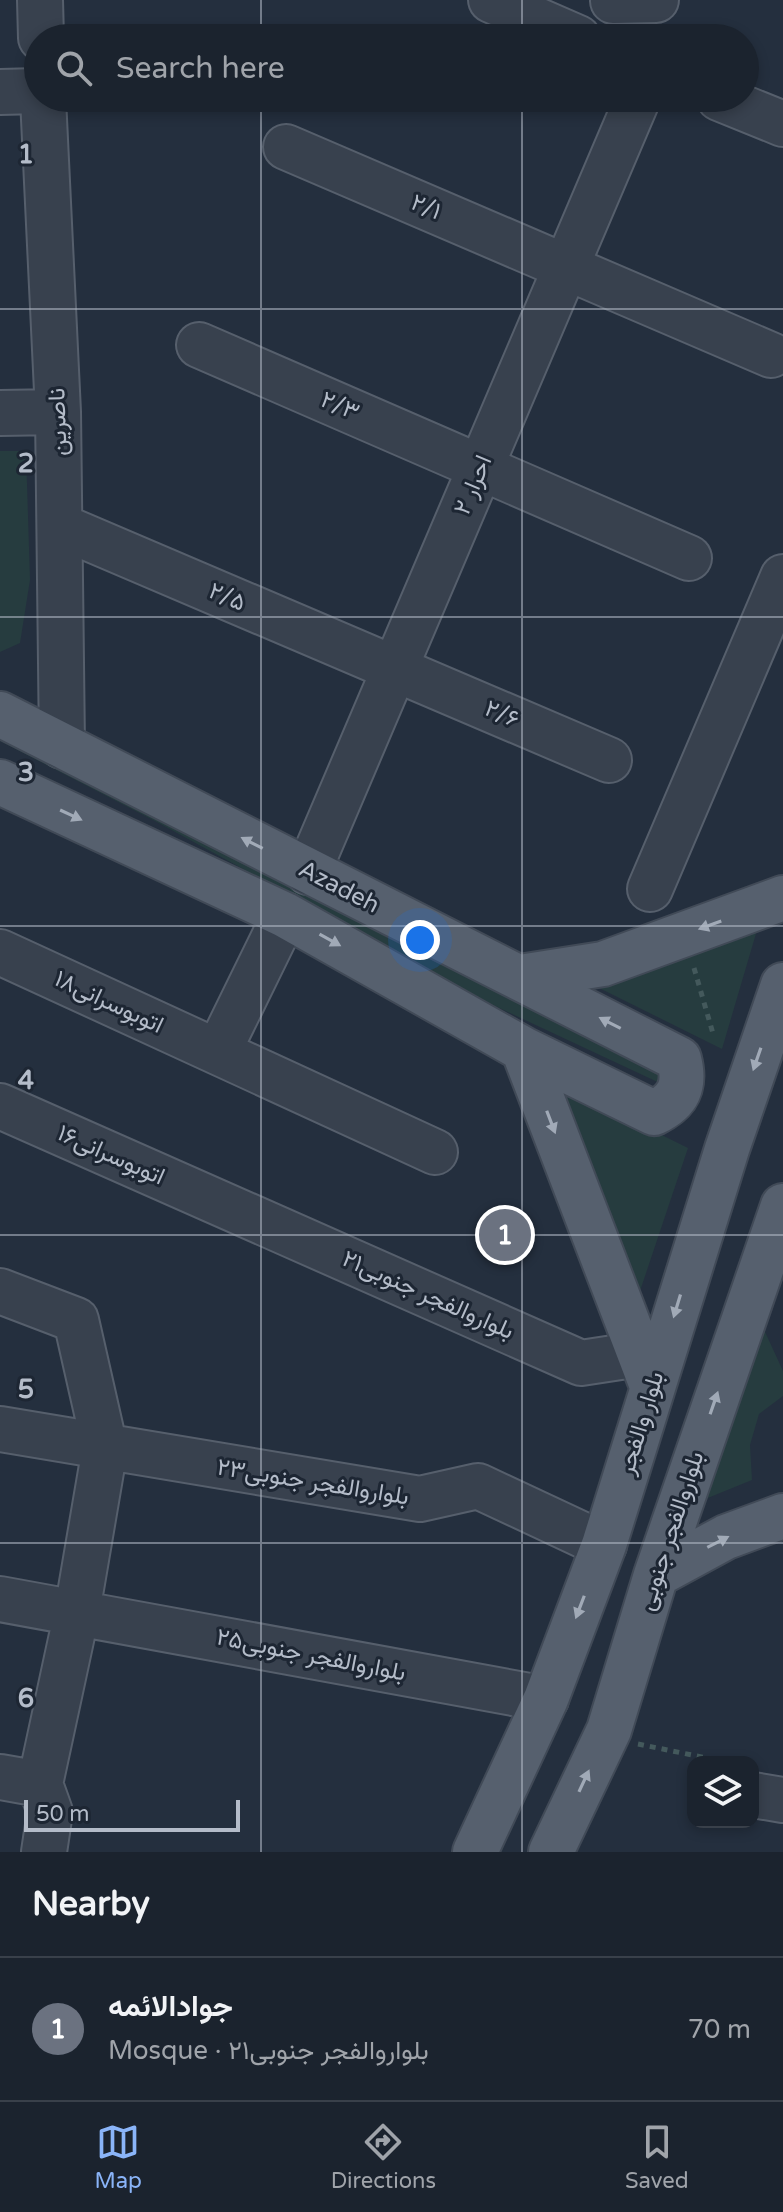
<!DOCTYPE html>
<html lang="en">
<head>
<meta charset="utf-8">
<style>
	:root { --surface:#1b232e; --page:#242b36; --text:#f1f3f6; --muted:#a0a4aa; --line:#39404a; --accent:#8ab4f8 }
	body { margin:0; font-family:"Varela Round",Vazirmatn,sans-serif; background:var(--page); color:var(--text) }
	.controls { position:absolute; right:24px; bottom:24px; display:grid; overflow:hidden; border-radius:16px; box-shadow:0 4px 12px #0003 }
	.controls button { width:72px; height:72px; display:grid; place-items:center; padding:0; border:0; border-bottom:2px solid var(--line); background:var(--surface); color:var(--text); font:40px sans-serif }
	.scale { position:absolute; left:24px; bottom:20px; width:216px; box-sizing:border-box; padding-left:8px; border:4px solid #b4bcc9; border-top:0; font-size:22px; line-height:28px; white-space:nowrap; color:#b4bcc9; -webkit-text-stroke:6px #1d2633; paint-order:stroke }
	.you { position:absolute; left:420px; top:940px; width:28px; height:28px; margin:-20px; border:6px solid #fff; border-radius:50%; background:#1a73e8; box-shadow:0 0 0 12px #1a73e833 }
	.badge { display:grid; place-items:center; width:52px; height:52px; border-radius:50%; background:var(--accent); color:#fff; font-size:26px; font-weight:700 }
	.pin { position:absolute; translate:-50% -50%; border:4px solid #fff; box-shadow:0 2px 8px #0006 }
	.list { margin:0; padding:0; list-style:none }
	h2 { display:flex; justify-content:space-between; align-items:center; height:104px; margin:0; padding:0 32px; font-size:34px }
	h2 small { font-size:26px; font-weight:400; color:var(--muted) }
	.list li { display:grid; grid-template-columns:52px 1fr auto; gap:24px; align-items:center; box-sizing:border-box; height:144px; padding:0 32px; border-top:2px solid var(--line) }
	.list b { display:block; font-size:30px; white-space:nowrap }
	.list p { margin:0; font-size:26px; white-space:nowrap; color:var(--muted) }
	.list em { font-size:26px; font-style:normal; color:var(--muted) }
	.icon { flex:none; width:44px; height:44px; fill:none; stroke:currentColor; stroke-width:2; stroke-linecap:round; stroke-linejoin:round }
	.map { position:relative; flex:none; width:783px; height:1852px; overflow:hidden }
	.search { position:absolute; background:var(--surface); box-shadow:0 4px 12px #0003; left:24px; right:24px; top:24px; height:88px; display:flex; align-items:center; gap:20px; box-sizing:border-box; padding:0 28px; border-radius:44px; color:var(--muted); font-size:30px }
	.sheet { height:248px; background:var(--surface) }
	nav { display:flex; justify-content:space-around; align-items:center; box-sizing:border-box; height:112px; border-top:2px solid var(--line); background:var(--surface); font-size:22px; color:var(--muted) }
	nav a { display:grid; justify-items:center; gap:4px }
	nav .on { color:var(--accent) }
	.map>svg:first-child { display:block }
	.green { fill:#263c3f }
	.lines { fill:none; stroke-linecap:round; stroke-linejoin:round }
	.minor-casing { stroke:#565f6c; stroke-width:48 }
	.major-casing { stroke:#414a57; stroke-width:48 }
	.path { stroke:#44595c; stroke-width:5; stroke-dasharray:6 6; stroke-linecap:butt }
	.minor { stroke:#38414e; stroke-width:44 }
	.major { stroke:#56606e; stroke-width:44 }
	.oneway { fill:#a1aab7 }
	.grid { fill:none; stroke:#b4bcc9; stroke-width:2; stroke-opacity:0.55 }
	.labels { text-anchor:middle; dominant-baseline:central; stroke-width:6; stroke-linejoin:round; paint-order:stroke }
	.street-label { font-size:24px; fill:#b4bcc9; stroke:#1d2633 }
	.grid-label { font-size:26px; text-anchor:middle; font-weight:bold; fill:#b4bcc9; stroke:#1d2633; stroke-width:6; stroke-linejoin:round; paint-order:stroke }
</style>
</head>
<body>
<div class="map">
<svg width="783" height="1852" viewBox="0 0 783 1852">
	<rect width="100%" height="100%" fill="#242f3e"/>
	<path class="green" d="M0,451H26L30,580L20,643L0,652Z
		M0,724L669,1071L664,1085L495,1006L157,822L0,741Z
		M760,920L722,1049L581,979Z
		M555,1082L688,1148L638,1297Z
		M755,1310L783,1371V1396L759,1414L750,1445L752,1480L693,1504Z"/>
	<g class="lines">
		<g class="minor-casing">
			<path id="minor" d="M40,0L41,38
				M491,0L578,38
				M613,1L656,0
				M0,92L38,91
				M43,98L58,412L62,746
				M719,98L783,124
				M286,147L771,355
				M199,345L689,558
				M0,413L58,412
				M60,526L609,760
				M308,872L638,98
				M650,889L783,577
				M0,952L435,1152
				M218,1052L285,915
				M0,1106L581,1363L640,1354
				M0,1291L76,1320L105,1448L77,1612L40,1784
				M0,1429L420,1499L478,1486L604,1545
				M0,1599L546,1699
				M0,1777L40,1784L50,1812L44,1852
				M753,1795L783,1800"/>
		</g>
		<g class="major-casing">
			<path id="major" d="M0,714L679,1059C686,1086 679,1101 654,1113L523,1049L285,915L0,782
				M520,977L603,964L783,898
				M523,1049L652,1386
				M656,1575L726,1537L783,1516
				M475,1852L546,1699L604,1545L727,1149L783,985
				M551,1852L609,1730L656,1575L783,1206"/>
		</g>
		<path class="path" d="M694,968L714,1037
			M638,1744L726,1762"/>
		<use href="#minor" class="minor"/>
		<use href="#major" class="major"/>
	</g>
	<defs><path id="oneway-solid" d="M-6-.8H1V-3.2L6.5 0L1 3.2V.8H-6Z" transform="scale(2)"/></defs>
	<g class="oneway">
		<use href="#oneway-solid" transform="translate(71 815) rotate(25)"/>
		<use href="#oneway-solid" transform="translate(252 843) rotate(-153)"/>
		<use href="#oneway-solid" transform="translate(710 925) rotate(160)"/>
		<use href="#oneway-solid" transform="translate(330 940) rotate(29)"/>
		<use href="#oneway-solid" transform="translate(610 1023) rotate(-153)"/>
		<use href="#oneway-solid" transform="translate(757 1059) rotate(109)"/>
		<use href="#oneway-solid" transform="translate(551 1122) rotate(69)"/>
		<use href="#oneway-solid" transform="translate(677 1306) rotate(107)"/>
		<use href="#oneway-solid" transform="translate(714 1403) rotate(-71)"/>
		<use href="#oneway-solid" transform="translate(718 1542) rotate(-27)"/>
		<use href="#oneway-solid" transform="translate(580 1607) rotate(111)"/>
		<use href="#oneway-solid" transform="translate(584 1781) rotate(-65)"/>
	</g>
	<path class="grid" d="M261,0V38M522,0V38M261,98V1852M522,98V1852M0,309H783M0,617H783M0,926H783M0,1235H783M0,1543H783"/>
	<g class="labels">
		<g class="street-label">
			<text transform="translate(426 207) rotate(23)">۲/۱</text>
			<text transform="translate(340 406) rotate(23)">۲/۳</text>
			<text transform="translate(58 422) rotate(-92)">ناصرین</text>
			<text transform="translate(473 485) rotate(-67)">۲ احرار</text>
			<text transform="translate(227 597) rotate(23)">۲/۵</text>
			<text transform="translate(502 714) rotate(23)">۲/۶</text>
			<text transform="translate(339 887) rotate(27)">Azadeh</text>
			<text transform="translate(109 1002) rotate(25)">اتوبوسرانی۱۸</text>
			<text transform="translate(111 1155) rotate(24)">اتوبوسرانی۱۶</text>
			<text transform="translate(428 1295) rotate(24)">بلواروالفجر جنوبی۲۱</text>
			<text transform="translate(641 1423) rotate(-73)">بلوار والفجر</text>
			<text transform="translate(313 1482) rotate(9)">بلواروالفجر جنوبی۲۳</text>
			<text transform="translate(671 1531) rotate(-72)">بلواروالفجر جنوبی</text>
			<text transform="translate(311 1655) rotate(11)">بلواروالفجر جنوبی۲۵</text>
		</g>
	</g>
	<g class="grid-label">
		<text x="26" y="163">1</text>
		<text x="26" y="472">2</text>
		<text x="26" y="781">3</text>
		<text x="26" y="1089">4</text>
		<text x="26" y="1398">5</text>
		<text x="26" y="1707">6</text>
	</g>
</svg>
<div class="controls">
<button><svg class="icon" aria-label="layers" viewBox="0 0 24 24"><path d="M12 4l9 5-9 5-9-5zM3 14l9 5 9-5"/></svg></button>
</div>
<div class="scale">50 m</div>
<div class="you"></div>
<div class="pin badge" style="left:505px;top:1235px;background:#6b7280">1</div>
<div class="search"><svg class="icon" aria-label="search" viewBox="0 0 24 24"><circle cx="10" cy="10" r="6"/><path d="M15 15l6 6"/></svg>Search here</div>
</div>
<section class="sheet">
<h2>Nearby<small></small></h2>
<ul class="list">
<li><span class="badge" style="background:#6b7280">1</span><div><b>جوادالائمه</b><p>Mosque · بلواروالفجر جنوبی۲۱</p></div><em>70 m</em></li>
</ul>
</section>
<nav>
<a class="on"><svg class="icon" aria-label="map" viewBox="0 0 24 24"><path d="M3 6l6-2 6 2 6-2v14l-6 2-6-2-6 2zM9 4v14M15 6v14"/></svg>Map</a>
<a><svg class="icon" aria-label="directions" viewBox="0 0 24 24"><path d="M12 3l9 9-9 9-9-9zM9 14v-3h6M13 9l2 2-2 2"/></svg>Directions</a>
<a><svg class="icon" aria-label="saved" viewBox="0 0 24 24"><path d="M7 4h10v16l-5-4-5 4z"/></svg>Saved</a>
</nav>
</body>
</html>
